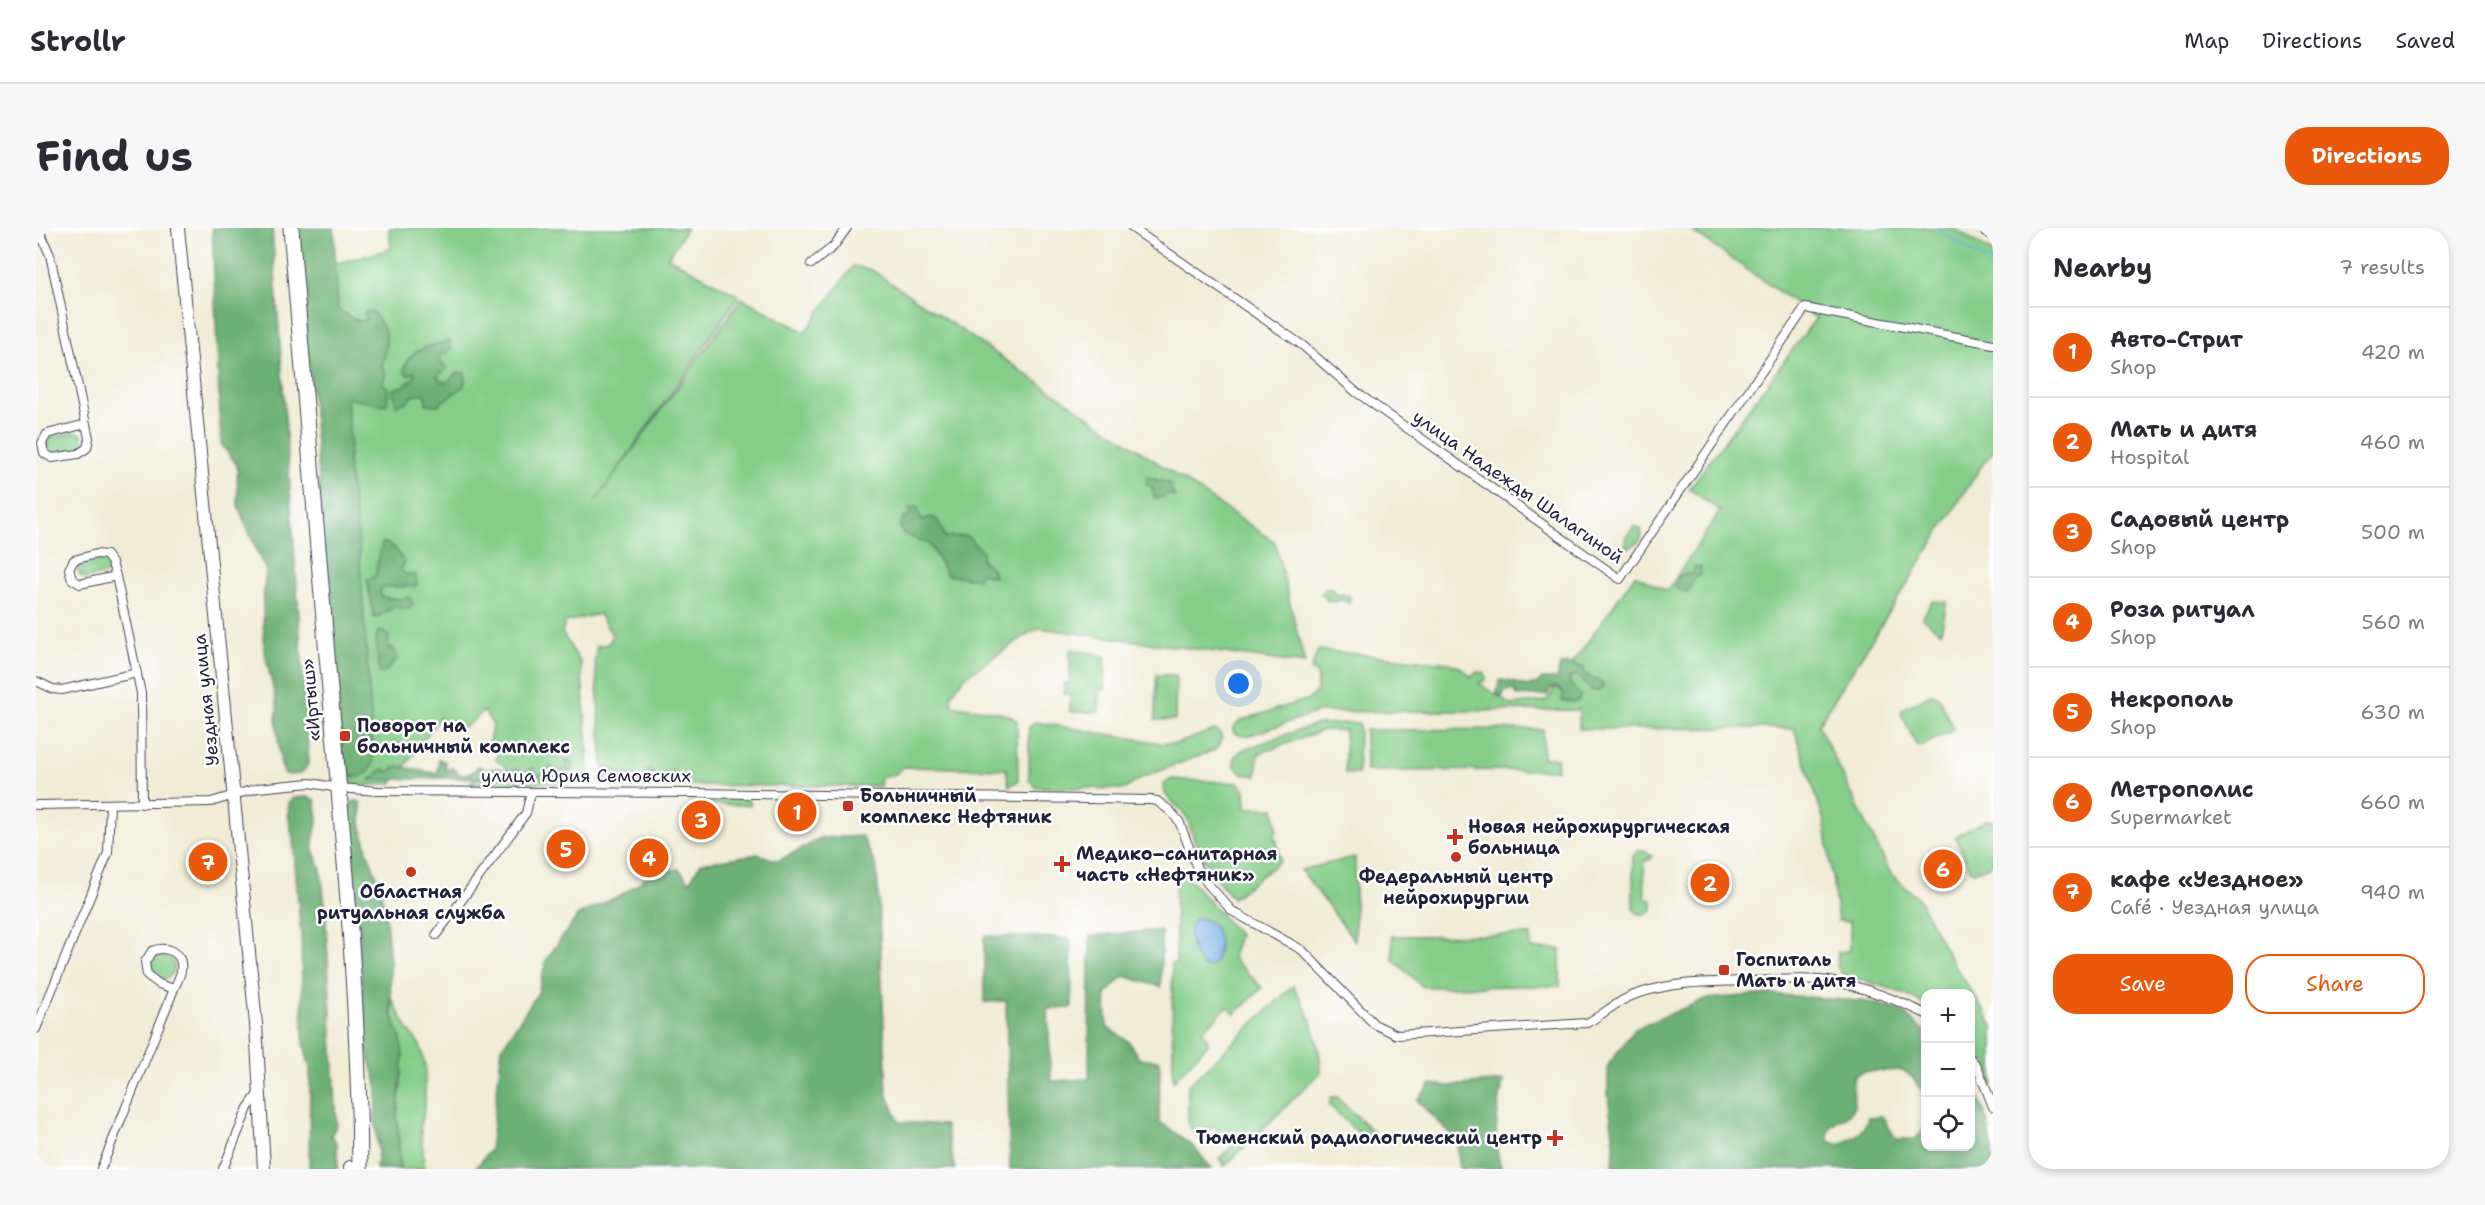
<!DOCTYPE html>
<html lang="en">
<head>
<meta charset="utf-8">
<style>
	:root { --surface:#fff; --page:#f7f7f7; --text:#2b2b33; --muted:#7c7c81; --line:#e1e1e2; --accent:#ea580c }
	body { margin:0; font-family:"Shantell Sans",sans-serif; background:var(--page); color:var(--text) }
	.controls { position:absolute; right:18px; bottom:18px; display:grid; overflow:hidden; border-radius:12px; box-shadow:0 3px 9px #0003 }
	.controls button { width:54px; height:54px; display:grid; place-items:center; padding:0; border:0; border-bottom:2px solid var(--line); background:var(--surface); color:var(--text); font:30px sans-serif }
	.you { position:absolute; left:1203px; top:456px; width:21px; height:21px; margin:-15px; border:4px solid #fff; border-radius:50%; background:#1a73e8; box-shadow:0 0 0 9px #1a73e833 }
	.badge { display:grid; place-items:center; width:39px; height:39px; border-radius:50%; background:var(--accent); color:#fff; font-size:20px; font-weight:700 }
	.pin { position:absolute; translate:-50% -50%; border:3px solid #fff; box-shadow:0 2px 6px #0006 }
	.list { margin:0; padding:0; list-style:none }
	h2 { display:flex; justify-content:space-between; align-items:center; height:78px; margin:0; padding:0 24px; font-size:26px }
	h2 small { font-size:20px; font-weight:400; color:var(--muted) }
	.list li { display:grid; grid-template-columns:39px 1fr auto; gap:18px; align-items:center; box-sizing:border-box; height:90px; padding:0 24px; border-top:2px solid var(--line) }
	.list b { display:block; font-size:22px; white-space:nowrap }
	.list p { margin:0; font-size:20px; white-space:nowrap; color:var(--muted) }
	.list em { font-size:20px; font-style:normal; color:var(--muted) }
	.actions { display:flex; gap:12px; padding:18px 24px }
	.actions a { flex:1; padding:14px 0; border:2px solid var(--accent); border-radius:24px; text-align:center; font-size:21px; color:var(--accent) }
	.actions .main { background:var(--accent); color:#fff }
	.icon { flex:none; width:33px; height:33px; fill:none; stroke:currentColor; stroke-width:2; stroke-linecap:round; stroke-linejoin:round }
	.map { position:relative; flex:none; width:1957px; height:941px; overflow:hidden; border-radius:24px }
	header { display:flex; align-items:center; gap:36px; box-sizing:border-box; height:84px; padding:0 30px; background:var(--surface); border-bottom:2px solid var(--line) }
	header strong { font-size:28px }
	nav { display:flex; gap:33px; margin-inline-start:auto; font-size:21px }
	.intro { display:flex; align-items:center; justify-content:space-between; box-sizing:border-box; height:144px; padding:0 36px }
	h1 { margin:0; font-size:42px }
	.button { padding:15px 27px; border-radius:24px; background:var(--accent); color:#fff; font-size:21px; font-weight:700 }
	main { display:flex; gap:36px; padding:0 36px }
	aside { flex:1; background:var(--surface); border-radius:24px; box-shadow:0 3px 9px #0003 }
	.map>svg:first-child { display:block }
	.green { fill:#85cd89; stroke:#547862; stroke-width:1.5 }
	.forest { fill:#6cb075; stroke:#476958; stroke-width:1.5 }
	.water { fill:#70ace1; stroke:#49678e; stroke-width:1.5 }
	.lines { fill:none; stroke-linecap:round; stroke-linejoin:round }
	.stream { stroke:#70ace1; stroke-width:2 }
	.street-casing { stroke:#414052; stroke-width:10 }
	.secondary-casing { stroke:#414052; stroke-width:14 }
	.highway-casing { stroke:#414052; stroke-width:17 }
	.street { stroke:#fff; stroke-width:8 }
	.secondary { stroke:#fff; stroke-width:12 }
	.highway { stroke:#fff; stroke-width:15 }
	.poi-dot { fill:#c8321e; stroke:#fff; stroke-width:2 }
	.labels { text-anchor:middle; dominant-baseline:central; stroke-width:5; stroke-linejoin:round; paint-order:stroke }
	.street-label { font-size:18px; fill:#22223b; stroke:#fff }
	.poi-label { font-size:18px; font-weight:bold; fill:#22223b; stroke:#fff; text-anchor:start }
</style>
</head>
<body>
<header>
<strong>Strollr</strong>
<nav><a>Map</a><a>Directions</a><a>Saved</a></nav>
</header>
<div class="intro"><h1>Find us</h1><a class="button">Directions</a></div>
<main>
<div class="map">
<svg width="1957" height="941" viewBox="0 0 1957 941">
	<rect width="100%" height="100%" fill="#fff"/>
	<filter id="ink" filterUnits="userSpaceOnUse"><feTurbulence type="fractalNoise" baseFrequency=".0167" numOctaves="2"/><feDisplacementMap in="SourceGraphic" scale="12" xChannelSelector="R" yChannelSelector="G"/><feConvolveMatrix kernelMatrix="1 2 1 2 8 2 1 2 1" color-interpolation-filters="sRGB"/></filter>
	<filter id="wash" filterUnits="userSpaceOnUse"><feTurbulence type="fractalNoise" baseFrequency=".008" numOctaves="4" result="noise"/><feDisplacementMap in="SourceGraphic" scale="24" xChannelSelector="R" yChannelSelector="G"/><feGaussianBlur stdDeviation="1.35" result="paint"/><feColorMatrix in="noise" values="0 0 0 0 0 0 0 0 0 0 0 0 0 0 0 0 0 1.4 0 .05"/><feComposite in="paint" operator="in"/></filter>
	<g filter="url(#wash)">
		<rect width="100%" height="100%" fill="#f0ecd6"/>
		<path class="green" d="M353,0H651L632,29L703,68L559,274L706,70L769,104L817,38L836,42L1239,314L1269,436L1003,400L995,404L929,449L915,467L916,477C933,482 971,481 981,493L982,553L973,558L970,541L867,539L858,547L845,550L844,558L575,557L568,551L559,431L561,418L572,416L577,408L563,386L529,394L526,405L545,435L554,549L547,555L434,556L444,542L466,544L473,541L460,532L462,523L452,517L457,497L448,483L430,498L414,500L404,489L357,555C341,556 320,562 309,548L269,43L355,21Z
			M1658,0H1918L1957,25V223L1946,237L1782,497L1855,646L1883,671L1911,725L1957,798V859L1945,832L1935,817L1934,766H1890L1889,777C1865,762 1834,754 1806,747L1801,737L1802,724L1814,723V694L1802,693L1789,596L1758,500L1543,501V482L1282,484L1212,508H1205L1197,504V499L1203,493L1273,471L1281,463V445L1275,442L1282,422L1413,435L1424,439L1436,449L1441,444L1449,445L1450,452L1443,455L1475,477L1510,473L1599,347L1631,363L1684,283L1653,261L1780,90L1656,3Z
			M39,204L46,206L48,217L43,221L19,226L11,220V214L15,209Z
			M1598,298L1605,301C1609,314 1600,316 1589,321V310Z
			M64,331H69L75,339L72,345L50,351L44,348L42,343L43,337Z
			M1289,359L1296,360L1299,367L1307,366L1314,368L1313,375L1306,372L1299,374L1292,373L1285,365Z
			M1896,373L1911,374L1905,404L1886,390Z
			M1034,421L1069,428V462H1064V484H1034V466H1028V455H1034Z
			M1120,447H1140L1139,492H1119Z
			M1895,466L1902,468L1917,500L1913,505L1883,519L1880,517L1865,485L1866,481Z
			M999,494L1124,515L1140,516L1177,502L1183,503C1188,511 1185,516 1179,522L1107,549L1089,561L1000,559L993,552V499Z
			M1323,495L1322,546H1309V502H1288L1222,526L1221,548L1207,546L1199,539L1198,529L1206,522L1280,496Z
			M1507,501V530H1521V542L1330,543L1329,502Z
			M1135,551L1203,555L1209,562L1210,580H1238L1241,603L1238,604L1239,612H1241L1244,633L1197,670C1182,653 1169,637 1160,616C1156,608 1155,598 1151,590C1144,577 1127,571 1127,557Z
			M669,571H712L714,577L667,576Z
			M1950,592L1957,593V636L1938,644L1935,643L1920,610L1921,607Z
			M1602,623H1610L1616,628L1615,631L1608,634L1609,669L1616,672V682L1611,686H1603L1597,681V628Z
			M1319,629V713L1265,642Z
			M1139,641L1149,646L1203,707L1196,729L1226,760L1199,786L1191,779L1167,803L1173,815L1137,853L1136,736L1140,735Z
			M1495,707V721H1524V758L1387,759L1357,732L1356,708Z
			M114 739a12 12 0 1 1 24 0a12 12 0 1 1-24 0Z
			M1257,758C1274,784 1284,812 1285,844L1189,938L1183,930L1197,918L1178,898L1163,909L1152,897V857Z
			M355,769L371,800L384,817L389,837V881L384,897L389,941H364L361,888L365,858Z
			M1295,869H1301L1338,905L1336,912H1330L1293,877Z"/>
		<path class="forest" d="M176,0H236L273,534C267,546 262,549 249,546L245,538L240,491L241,478L228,421L227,371L230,344L202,278L201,237L185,216Z
			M261,0H298L302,81C310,87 319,95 330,92L329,84H337C355,107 352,111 346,139L350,145L347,155L353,161L351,177L311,170L314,217L312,236L322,305L338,529C336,545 326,554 310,546L308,538Z
			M414,113L416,121L404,129L405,134L411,140L401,148L405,153L412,154L419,146L428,144L430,150L427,159L402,177L390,176V167L385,165L375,169L371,174L360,177L357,161L368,158L379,149L378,144L372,147L368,142C371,121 396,117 414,113Z
			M1111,249L1133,255L1139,269L1132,266L1126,270H1118L1116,260L1110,256Z
			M881,279L886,293L893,289L901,291L909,309L931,308L947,324L945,331L956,341L958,349L945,345L942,351L911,347L893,316L866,305L864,297L868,290L875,286L873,280Z
			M347,314L358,319L369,335L365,340L368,346L380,347L381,358L348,359L344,363L346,369L366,371L374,369L378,377L369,381L359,379L338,390L331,351L339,349C340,342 344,319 347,314Z
			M1658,338L1665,339L1664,347L1658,351L1652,364L1639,359L1643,348L1657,345Z
			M347,403L353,408L352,421L357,419L362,430L348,445H343L340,411L342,404Z
			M1532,436L1547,439L1549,446L1563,452L1568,458L1562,463L1555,462L1540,447L1534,449L1535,457L1545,468L1541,474L1526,473L1527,465L1522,460H1515L1511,467L1481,468L1477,462L1470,463L1466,469L1460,466L1464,452C1480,452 1493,465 1506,451H1521L1524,437Z
			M403,531L409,534L410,542L417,540L424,547L435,545L442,538L449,541L462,540L473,543L480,541L490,545L497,540L500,546H506L515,538L519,542L532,543L530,533L533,531L538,534L536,548L526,550H411L334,552L344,543L349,541L351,544L362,538C376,540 388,545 402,545Z
			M572,538L586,548L592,546L601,548L600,552L581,556L570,547L569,541Z
			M614,542L618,547L640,543L641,550L639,553H610L608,549L609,545Z
			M271,569L279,571L282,590L277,613L278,624L285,642L289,677L301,897L295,907L301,915L302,941H273L274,841L267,811L265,708L257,612L252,586L253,575L257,570Z
			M321,573L325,575V595L331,623L340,646L349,680L354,735L355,783L365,812L367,827L361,888L364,941H340L342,923L339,892L341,870L340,852L328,813V781L312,584L313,578L316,574Z
			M826,608L841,640L851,866L863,894L909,897L919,941H439L454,922L466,819L502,765L510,732L542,687L587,666L615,646L643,641L653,654L665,635L722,626L742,633L785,610Z
			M1125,702V759L1088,748L1070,766L1071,799L1093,814L1103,831L1124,832L1123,893L1157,918L1176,941H974L970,773L948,774V708L1035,710L1036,780L1012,781L1015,853L1053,851L1054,708Z
			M1734,766L1834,774L1865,783L1889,804V879L1887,865L1877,850L1867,842L1826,844L1818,849C1814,862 1823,876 1814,885C1804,895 1789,895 1793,913L1800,916C1815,913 1828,904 1833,889L1846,888L1860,911H1880L1888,900L1889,890L1890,918H1934L1935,857C1951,879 1957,914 1957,941H1577L1578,916L1572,866V837L1599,801L1669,771Z
			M1467,853C1462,878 1455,917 1466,941H1423L1422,914L1381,872L1395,856L1413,858Z"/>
		<path class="water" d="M1160,690C1185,689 1188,722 1176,738L1168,739C1156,728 1147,704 1160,690Z"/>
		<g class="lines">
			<path class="stream" d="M1899,0L1957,38"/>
		</g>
	</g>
	<g filter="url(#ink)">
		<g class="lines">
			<g class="street-casing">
				<path id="street" d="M2,0L14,27L50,196L53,210L51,220L42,226L16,230L8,225L6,215L11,206L50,196
					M1096,0L1266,117L1320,164L1584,351L1769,80L1957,116
					M775,36L797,19L811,0
					M80,348L44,356L36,351L33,341L38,332L60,326L70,327L76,335L80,348L105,465L106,576
					M0,453L17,461L26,462L101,445
					M0,577L175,574L222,560L274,555L303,560L342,563L654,565L1115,572L1121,573L1133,582L1143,593L1161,640L1171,655L1196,683L1266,722L1338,796L1361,807L1551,795C1567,787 1582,772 1598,767C1637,753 1676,754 1716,753C1743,752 1772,749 1799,754C1831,760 1861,772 1890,786
					M400,707L490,585L495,564
					M0,801L72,625L74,576
					M1934,830L1941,838L1957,879
					M65,941L138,761C140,756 144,749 145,743C148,725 131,717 116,723L109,734L111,747L123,756L138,761
					M187,941L212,880L224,863"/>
			</g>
			<g class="secondary-casing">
				<path id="secondary" d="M142,0L220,796L228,941
					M314,941V939"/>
			</g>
			<g class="highway-casing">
				<path id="highway" d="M255,0C266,147 279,293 292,439C307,606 323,773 324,941
					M1951,0L1957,4"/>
			</g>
			<use href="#street" class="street"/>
			<use href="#secondary" class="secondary"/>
			<use href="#highway" class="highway"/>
		</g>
	</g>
	<g class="poi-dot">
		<rect x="303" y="502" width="12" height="12" rx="3"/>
		<rect x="806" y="572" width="12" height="12" rx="3"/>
		<path d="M1416 600h6v6h6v6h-6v6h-6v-6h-6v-6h6z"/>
		<circle cx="1420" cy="629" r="6"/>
		<path d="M1023 627h6v6h6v6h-6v6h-6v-6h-6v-6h6z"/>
		<circle cx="375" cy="644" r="6"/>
		<rect x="1682" y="736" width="12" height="12" rx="3"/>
		<path d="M1516 901h6v6h6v6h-6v6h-6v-6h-6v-6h6z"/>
	</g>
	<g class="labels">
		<g class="street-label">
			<text transform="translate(1482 259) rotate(35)">улица Надежды Шалагиной</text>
			<text transform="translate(170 472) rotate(-96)">Уездная улица</text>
			<text transform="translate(275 472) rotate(-95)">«Иртыш»</text>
			<text x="550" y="548">улица Юрия Семовских</text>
		</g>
		<g class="poi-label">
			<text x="321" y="498">Поворот на<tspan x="321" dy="21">больничный комплекс</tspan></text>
			<text x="824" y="568">Больничный<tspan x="824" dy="21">комплекс Нефтяник</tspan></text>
			<text x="1432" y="599">Новая нейрохирургическая<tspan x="1432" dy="21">больница</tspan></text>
			<text x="1040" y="626">Медико–санитарная<tspan x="1040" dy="21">часть «Нефтяник»</tspan></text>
			<text x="1420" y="649" text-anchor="middle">Федеральный центр<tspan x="1420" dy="21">нейрохирургии</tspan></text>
			<text x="375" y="664" text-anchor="middle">Областная<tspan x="375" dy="21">ритуальная служба</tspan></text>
			<text x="1700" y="732">Госпиталь<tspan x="1700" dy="21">Мать и дитя</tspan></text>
			<text x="1506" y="910" text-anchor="end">Тюменский радиологический центр</text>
		</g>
	</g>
</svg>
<div class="controls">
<button>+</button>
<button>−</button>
<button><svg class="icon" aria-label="locate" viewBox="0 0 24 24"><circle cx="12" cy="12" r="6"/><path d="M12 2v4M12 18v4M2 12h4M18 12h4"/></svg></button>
</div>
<div class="you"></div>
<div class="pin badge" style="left:761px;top:584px">1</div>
<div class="pin badge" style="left:1674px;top:655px">2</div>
<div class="pin badge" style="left:665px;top:592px">3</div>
<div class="pin badge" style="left:613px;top:630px">4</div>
<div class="pin badge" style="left:530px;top:621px">5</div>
<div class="pin badge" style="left:1907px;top:641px">6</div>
<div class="pin badge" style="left:172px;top:634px">7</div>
</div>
<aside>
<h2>Nearby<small>7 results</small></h2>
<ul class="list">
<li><span class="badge">1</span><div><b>Авто-Стрит</b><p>Shop</p></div><em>420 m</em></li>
<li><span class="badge">2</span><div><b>Мать и дитя</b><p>Hospital</p></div><em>460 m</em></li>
<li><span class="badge">3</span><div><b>Садовый центр</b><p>Shop</p></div><em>500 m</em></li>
<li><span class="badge">4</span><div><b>Роза ритуал</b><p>Shop</p></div><em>560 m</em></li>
<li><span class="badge">5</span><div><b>Некрополь</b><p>Shop</p></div><em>630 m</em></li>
<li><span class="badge">6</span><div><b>Метрополис</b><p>Supermarket</p></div><em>660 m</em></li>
<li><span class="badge">7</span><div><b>кафе «Уездное»</b><p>Café · Уездная улица</p></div><em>940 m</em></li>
</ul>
<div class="actions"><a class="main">Save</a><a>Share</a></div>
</aside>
</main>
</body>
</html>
